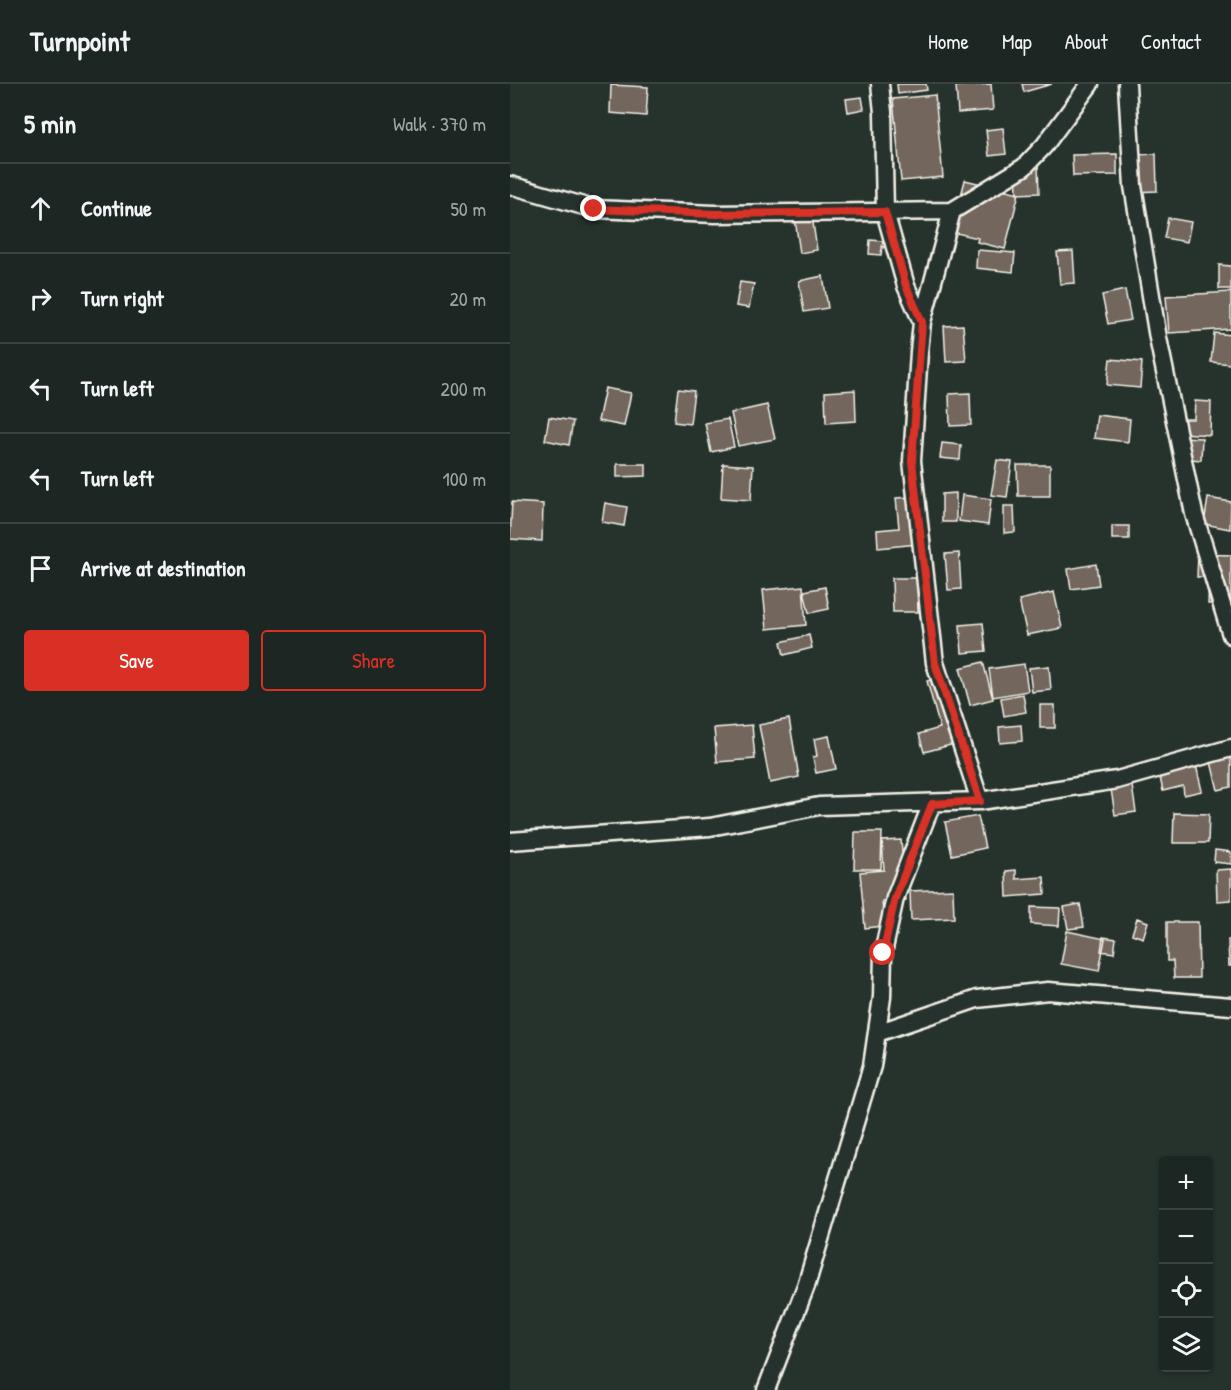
<!DOCTYPE html>
<html lang="en">
<head>
<meta charset="utf-8">
<style>
	:root { --surface:#1c2622; --page:#252e2a; --text:#f1f3f6; --muted:#a0a5a5; --line:#3a4340; --accent:#d93025 }
	body { margin:0; font-family:"Patrick Hand",sans-serif; background:var(--page); color:var(--text) }
	.controls { position:absolute; right:18px; bottom:18px; display:grid; overflow:hidden; border-radius:6px; box-shadow:0 2px 4px #0004 }
	.controls button { width:54px; height:54px; display:grid; place-items:center; padding:0; border:0; border-bottom:2px solid var(--line); background:var(--surface); color:var(--text); font:30px sans-serif }
	.stop { position:absolute; width:18px; height:18px; margin:-14px; border:4px solid #d93025; border-radius:50%; background:#fff }
	.stop.end { background:#d93025; border-color:#fff; box-shadow:0 2px 6px #0008 }
	.list { margin:0; padding:0; list-style:none }
	h2 { display:flex; justify-content:space-between; align-items:center; height:78px; margin:0; padding:0 24px; font-size:26px }
	h2 small { font-size:20px; font-weight:400; color:var(--muted) }
	.list li { display:grid; grid-template-columns:39px 1fr auto; gap:18px; align-items:center; box-sizing:border-box; height:90px; padding:0 24px; border-top:2px solid var(--line) }
	.list b { display:block; font-size:22px; white-space:nowrap }
	.list em { font-size:20px; font-style:normal; color:var(--muted) }
	.actions { display:flex; gap:12px; padding:18px 24px }
	.actions a { flex:1; padding:14px 0; border:2px solid var(--accent); border-radius:6px; text-align:center; font-size:21px; color:var(--accent) }
	.actions .main { background:var(--accent); color:#fff }
	.icon { flex:none; width:33px; height:33px; fill:none; stroke:currentColor; stroke-width:2; stroke-linecap:round; stroke-linejoin:round }
	.map { position:relative; flex:none; width:721px; height:1306px; overflow:hidden }
	header { display:flex; align-items:center; gap:36px; box-sizing:border-box; height:84px; padding:0 30px; background:var(--surface); border-bottom:2px solid var(--line) }
	header strong { font-size:28px }
	nav { display:flex; gap:33px; margin-inline-start:auto; font-size:21px }
	main { display:flex }
	aside { flex:1; background:var(--surface) }
	.map>svg:first-child { display:block }
	.building { fill:#72665d; stroke:#f4f1e8; stroke-width:1.5 }
	.lines { fill:none; stroke-linecap:round; stroke-linejoin:round }
	.minor-casing { stroke:#f4f1e8; stroke-width:21 }
	.minor { stroke:#26332d; stroke-width:16 }
	.route { stroke:#d93025; stroke-width:8 }
</style>
</head>
<body>
<header>
<strong>Turnpoint</strong>
<nav><a>Home</a><a>Map</a><a>About</a><a>Contact</a></nav>
</header>
<main>
<aside>
<h2>5 min<small>Walk · 370 m</small></h2>
<ul class="list">
<li><svg class="icon" aria-label="ahead" viewBox="0 0 24 24"><path d="M12 20V5M6 11l6-6 6 6"/></svg><div><b>Continue</b></div><em>50 m</em></li>
<li><svg class="icon" aria-label="right" viewBox="0 0 24 24"><path d="M7 20v-9h11M14 6l5 5-5 5"/></svg><div><b>Turn right</b></div><em>20 m</em></li>
<li><svg class="icon" aria-label="left" viewBox="0 0 24 24"><path d="M17 20v-9H6M10 6l-5 5 5 5"/></svg><div><b>Turn left</b></div><em>200 m</em></li>
<li><svg class="icon" aria-label="left" viewBox="0 0 24 24"><path d="M17 20v-9H6M10 6l-5 5 5 5"/></svg><div><b>Turn left</b></div><em>100 m</em></li>
<li><svg class="icon" aria-label="arrive" viewBox="0 0 24 24"><path d="M6 21V4h12l-3 4 3 4H6"/></svg><div><b>Arrive at destination</b></div></li>
</ul>
<div class="actions"><a class="main">Save</a><a>Share</a></div>
</aside>
<div class="map">
<svg width="721" height="1306" viewBox="0 0 721 1306">
	<rect width="100%" height="100%" fill="#26332d"/>
	<filter id="ink" filterUnits="userSpaceOnUse"><feTurbulence type="fractalNoise" baseFrequency=".0167" numOctaves="2"/><feDisplacementMap in="SourceGraphic" scale="12" xChannelSelector="R" yChannelSelector="G"/><feConvolveMatrix kernelMatrix="1 2 1 2 8 2 1 2 1" color-interpolation-filters="sRGB"/></filter>
	<g filter="url(#ink)">
		<path class="building" d="M387,0H416L417,6L388,10Z
			M481,0L483,26L448,29L446,2Z
			M512,0H542L514,8Z
			M101,1L138,3L136,32L100,29Z
			M425,11L433,93L391,97L383,15Z
			M352,13L354,25L338,28L336,15Z
			M493,44L496,70L479,72L476,46Z
			M607,70V91L563,92L562,71Z
			M646,70L647,107L624,108L623,71Z
			M528,81L529,109L507,110L506,82Z
			M455,96L509,109L495,165L467,158L468,154L442,148Z
			M302,132L307,166L290,169L285,135Z
			M658,134L681,138L677,158L654,154Z
			M360,156L373,157L371,171L359,170Z
			M467,166L505,169L503,188L466,184Z
			M563,167L565,199L550,200L547,168Z
			M709,181L721,182V205H709Z
			M313,192L318,224L294,228L289,197Z
			M230,198L244,200L239,224L226,222Z
			M615,206L621,236L598,240L592,211Z
			M721,208V245L659,249L656,212Z
			M453,241L456,277L436,278L434,242Z
			M704,249L721,251V280L701,278Z
			M600,275L632,278L630,304L597,301Z
			M95,304L121,309L114,342L88,337Z
			M168,305L184,307L180,340L164,338Z
			M345,306L346,337L316,339L315,308Z
			M460,309L461,341L440,342L439,310Z
			M685,317L701,318L700,351L672,349L673,335H684Z
			M257,321L265,355L228,362L221,329Z
			M587,331L620,335L618,358L584,354Z
			M39,333L63,337L59,361L35,356Z
			M218,335L224,363L201,368L195,339Z
			M670,353L692,354L691,376L669,374Z
			M432,359L451,361L450,376L430,374Z
			M487,376L502,378L497,413L481,411Z
			M107,380H136V392L107,393Z
			M213,380L243,382L241,416L211,414Z
			M507,381H540V412H508Z
			M446,409V438H432V410Z
			M452,411L481,415L478,441L449,437Z
			M403,413L408,460L368,464L367,446L389,444L386,414Z
			M698,414L721,418L720,445L694,440Z
			M2,418L33,420L32,457L0,455Z
			M95,419L117,423L114,442L92,438Z
			M494,422H504L505,448L494,449Z
			M602,442H619V455H602Z
			M449,469L451,505L438,506L435,470Z
			M688,470L721,471V520H698L699,493H687Z
			M586,480L589,501L561,505L558,485Z
			M382,494H407L408,528H383Z
			M293,502L296,541L257,545L253,506Z
			M315,503L319,525L299,529L294,507Z
			M544,508L552,544L517,551L509,516Z
			M473,539L476,567L452,569L450,541Z
			M299,551L302,564L274,571L271,558Z
			M473,578L483,615L460,621L450,584Z
			M514,580L518,607L483,613L479,585Z
			M539,582L541,606L522,608L519,584Z
			M434,592L452,658L414,668L409,650L430,644L417,597Z
			M513,610L516,628L494,632L491,614Z
			M530,621H545V644H530Z
			M279,635L289,693L260,699L249,641Z
			M242,641L245,675L207,678L204,644Z
			M511,641L512,657L490,659L489,643Z
			M319,652L326,685L306,689L303,673L307,672L304,655Z
			M721,673V703L708,706L701,678Z
			M686,681L692,707L674,711L673,702L653,707L649,689Z
			M620,689L626,728L605,731L599,692Z
			M664,729L699,730L698,759H663Z
			M468,732L475,764L442,771L435,738Z
			M345,748H372L371,785H344Z
			M391,756L396,816L372,817L374,842L355,844L350,788L374,786L372,757Z
			M705,766L721,768V780L704,778Z
			M721,785V816L707,817L706,786Z
			M506,786V795L534,793L535,810L497,813L496,787Z
			M443,805L444,834L401,836L400,807Z
			M570,820L574,843L558,845L554,823Z
			M521,823L550,824L549,842L521,840Z
			M627,834L638,838L633,854L622,850Z
			M657,838H688L689,894H664L663,877H657Z
			M557,847L595,855L589,887L551,880Z
			M593,853L606,855L604,869L591,867Z
			M718,856H721V882H719Z"/>
		<g class="lines">
			<g class="minor-casing">
				<path id="minor" d="M370,0L373,28L375,128L396,202L412,238
					M617,0L623,102L648,254L684,430L721,551
					M0,101L84,125L205,130L442,127
					M470,717L425,579L402,377L409,268L412,238L442,127L514,83L534,62L580,0
					M0,757L200,743L309,722L470,717L607,696L721,664
					M367,949L467,915L538,907L721,922
					M256,1306L296,1202L362,982L372,913L373,869L385,814L422,719"/>
			</g>
			<use href="#minor" class="minor"/>
		</g>
	</g>
	<g class="lines" filter="url(#ink)">
		<path class="route" d="M84,125L205,130L375,128L396,202L412,238L402,377L425,579L470,717L422,720L385,814L373,869"/>
	</g>
</svg>
<div class="controls">
<button>+</button>
<button>−</button>
<button><svg class="icon" aria-label="locate" viewBox="0 0 24 24"><circle cx="12" cy="12" r="6"/><path d="M12 2v4M12 18v4M2 12h4M18 12h4"/></svg></button>
<button><svg class="icon" aria-label="layers" viewBox="0 0 24 24"><path d="M12 4l9 5-9 5-9-5zM3 14l9 5 9-5"/></svg></button>
</div>
<div class="stop" style="left:373px;top:869px"></div>
<div class="stop end" style="left:84px;top:125px"></div>
</div>
</main>
</body>
</html>
